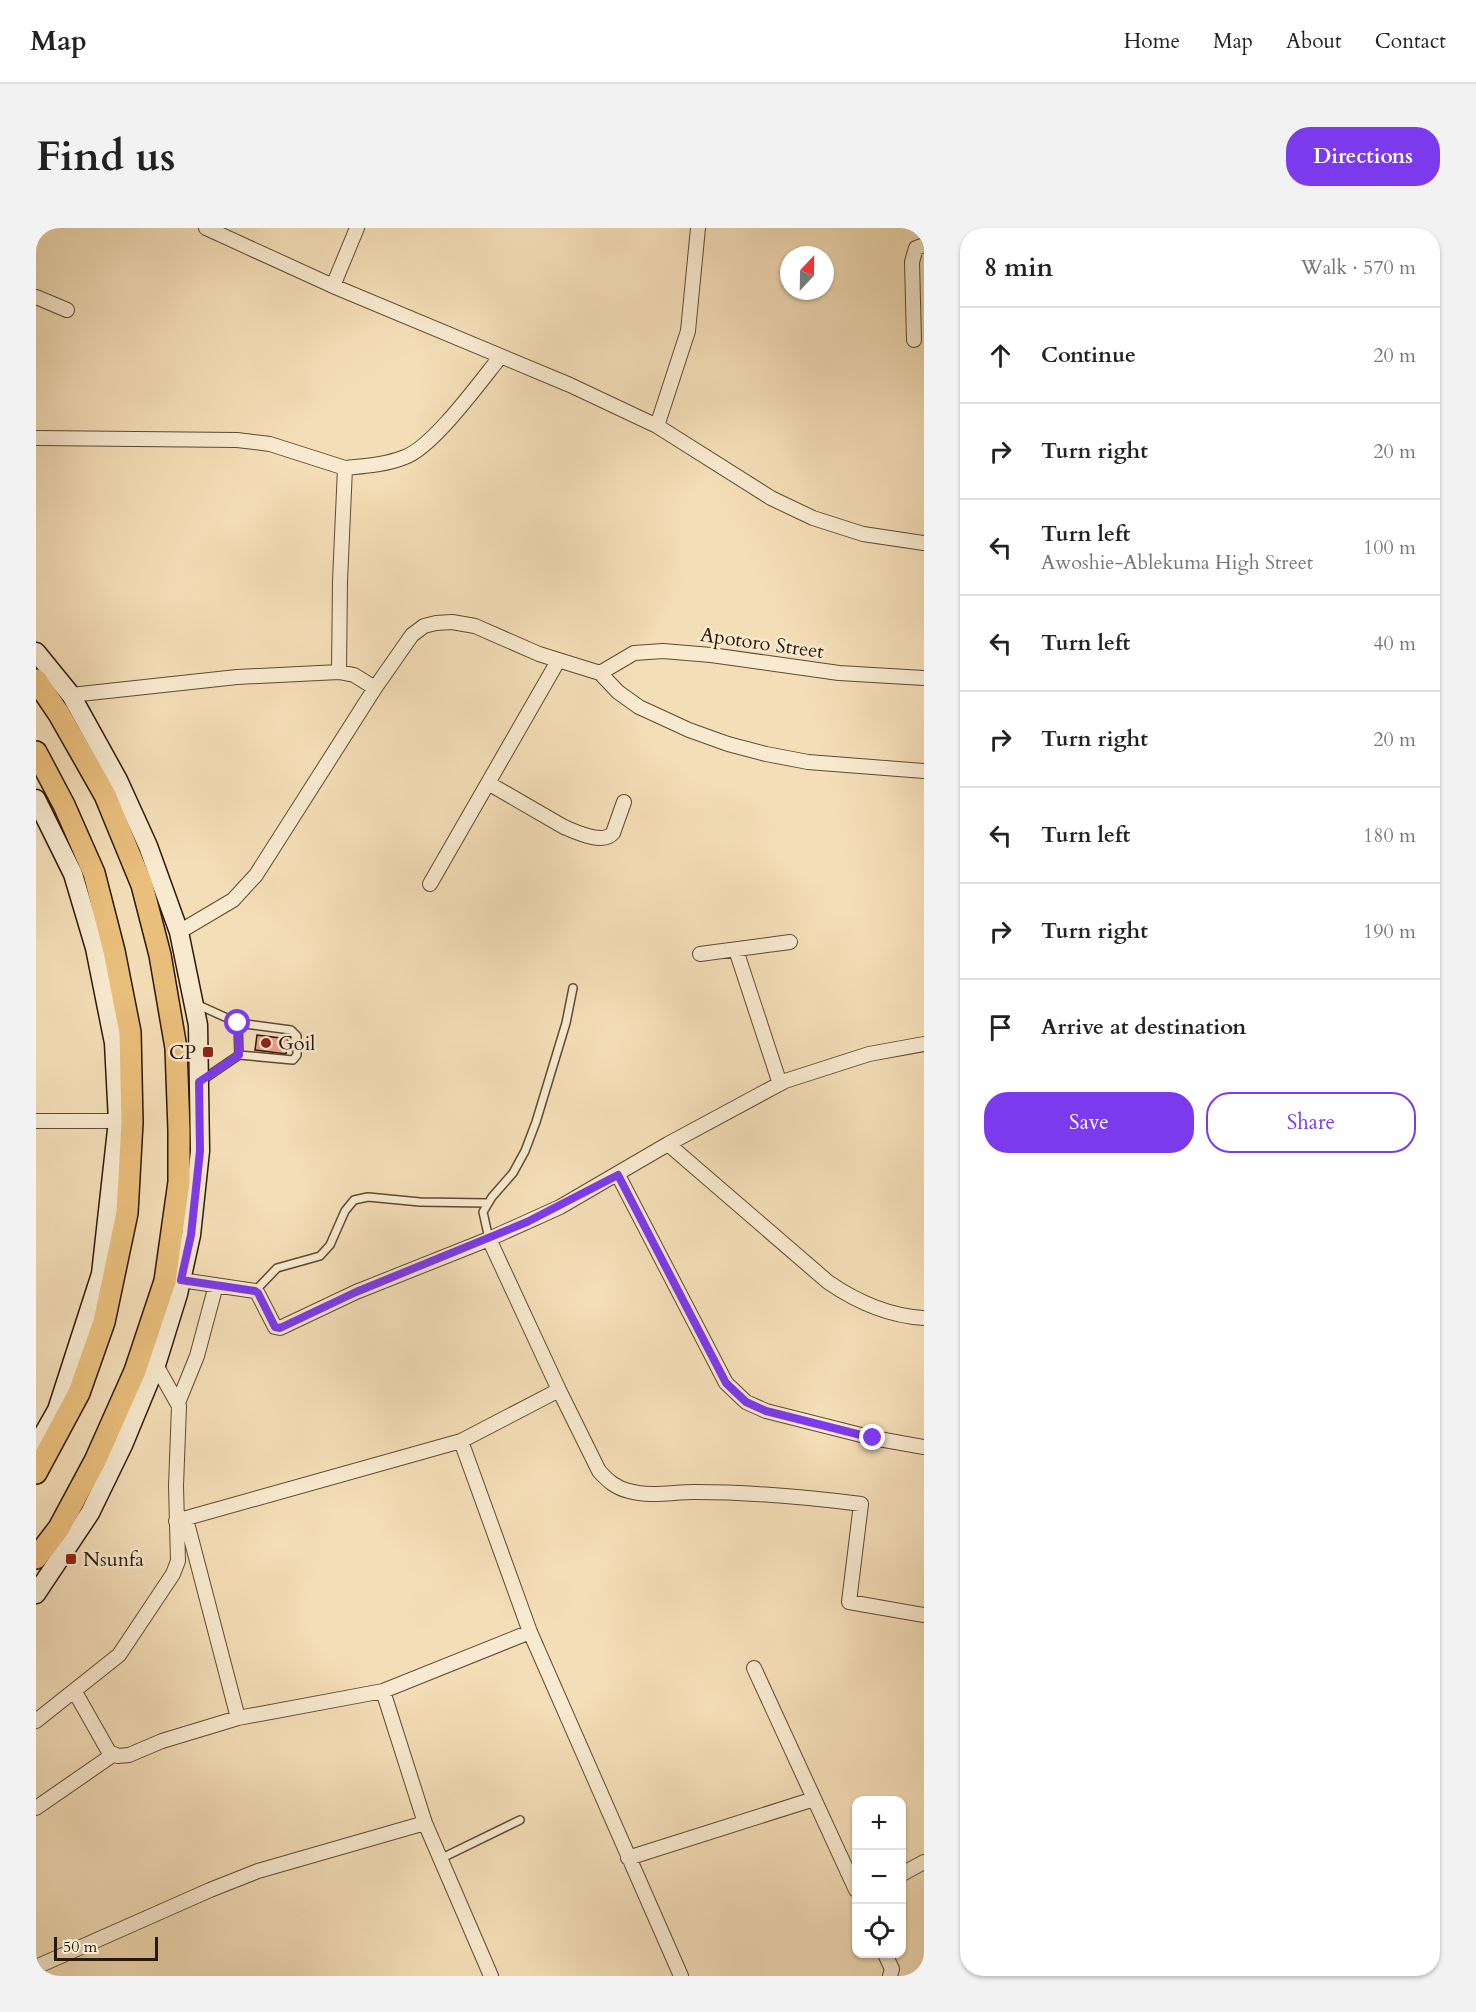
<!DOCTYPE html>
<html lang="en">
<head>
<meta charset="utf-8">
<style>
	:root { --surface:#fff; --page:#f2f2f2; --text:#222; --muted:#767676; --line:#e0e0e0; --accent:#7c3aed }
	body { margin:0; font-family:Cardo,serif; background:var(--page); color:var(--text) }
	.controls { position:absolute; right:18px; bottom:18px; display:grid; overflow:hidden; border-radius:12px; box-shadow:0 2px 4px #0004 }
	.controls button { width:54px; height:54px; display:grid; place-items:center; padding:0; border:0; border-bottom:2px solid var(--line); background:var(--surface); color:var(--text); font:30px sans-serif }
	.compass { position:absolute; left:744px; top:18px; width:54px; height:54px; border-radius:50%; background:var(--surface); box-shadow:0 2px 4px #0004; rotate:22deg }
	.scale { position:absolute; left:18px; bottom:15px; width:104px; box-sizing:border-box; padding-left:6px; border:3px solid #2b1807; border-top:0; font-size:16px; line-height:21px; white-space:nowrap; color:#2b1807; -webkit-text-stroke:4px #f8ead0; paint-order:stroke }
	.stop { position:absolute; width:18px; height:18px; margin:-14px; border:4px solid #7c3aed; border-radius:50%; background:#fff }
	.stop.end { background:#7c3aed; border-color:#fff; box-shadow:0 2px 6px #0008 }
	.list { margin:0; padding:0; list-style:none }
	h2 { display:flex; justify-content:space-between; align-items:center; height:78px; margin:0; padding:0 24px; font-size:26px }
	h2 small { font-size:20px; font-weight:400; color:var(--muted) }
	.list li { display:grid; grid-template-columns:39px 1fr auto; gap:18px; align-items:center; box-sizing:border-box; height:96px; padding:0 24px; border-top:2px solid var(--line) }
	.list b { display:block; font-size:22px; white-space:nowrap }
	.list p { margin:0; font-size:20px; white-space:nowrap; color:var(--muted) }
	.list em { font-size:20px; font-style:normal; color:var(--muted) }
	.actions { display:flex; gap:12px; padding:18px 24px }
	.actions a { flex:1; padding:14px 0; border:2px solid var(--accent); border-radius:24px; text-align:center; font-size:21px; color:var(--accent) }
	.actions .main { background:var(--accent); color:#fff }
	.icon { flex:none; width:33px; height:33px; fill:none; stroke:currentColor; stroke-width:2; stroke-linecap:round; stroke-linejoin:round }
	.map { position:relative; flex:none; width:888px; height:1748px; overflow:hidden; border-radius:24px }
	header { display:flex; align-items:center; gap:36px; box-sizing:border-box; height:84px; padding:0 30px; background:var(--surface); border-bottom:2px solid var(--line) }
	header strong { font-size:28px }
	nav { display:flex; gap:33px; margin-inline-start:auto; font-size:21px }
	.intro { display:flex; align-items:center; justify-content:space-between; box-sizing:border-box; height:144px; padding:0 36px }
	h1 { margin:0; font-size:42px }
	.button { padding:15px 27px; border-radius:24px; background:var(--accent); color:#fff; font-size:21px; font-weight:700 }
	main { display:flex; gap:36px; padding:0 36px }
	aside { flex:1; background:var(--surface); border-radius:24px; box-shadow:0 2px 4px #0004 }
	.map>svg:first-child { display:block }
	.building { fill:#e99f8e; stroke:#2b1807; stroke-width:1.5 }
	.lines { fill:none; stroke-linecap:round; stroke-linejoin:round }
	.lane-casing { stroke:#5d4a33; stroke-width:10 }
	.street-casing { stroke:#5d4a33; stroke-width:16 }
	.secondary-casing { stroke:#2b1807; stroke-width:21 }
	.primary-casing { stroke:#2b1807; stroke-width:24 }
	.lane { stroke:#f8ead0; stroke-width:7 }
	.street { stroke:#f8ead0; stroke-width:14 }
	.secondary { stroke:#f8ead0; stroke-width:18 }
	.primary { stroke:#eabf7c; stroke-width:21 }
	.route { stroke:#7c3aed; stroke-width:8 }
	.poi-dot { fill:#8f2418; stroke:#f8ead0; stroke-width:2 }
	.labels { text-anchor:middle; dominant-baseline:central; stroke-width:5; stroke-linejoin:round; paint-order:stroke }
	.street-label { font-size:20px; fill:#2b1807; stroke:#f8ead0 }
	.poi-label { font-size:20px; fill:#2b1807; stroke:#f8ead0; text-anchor:start }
</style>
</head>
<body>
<header>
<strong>Map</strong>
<nav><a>Home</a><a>Map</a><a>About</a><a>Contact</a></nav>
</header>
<div class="intro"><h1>Find us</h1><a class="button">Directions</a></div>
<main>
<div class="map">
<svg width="888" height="1748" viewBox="0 0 888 1748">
	<rect width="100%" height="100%" fill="#f4deb7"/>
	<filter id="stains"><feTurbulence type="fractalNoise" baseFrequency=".00333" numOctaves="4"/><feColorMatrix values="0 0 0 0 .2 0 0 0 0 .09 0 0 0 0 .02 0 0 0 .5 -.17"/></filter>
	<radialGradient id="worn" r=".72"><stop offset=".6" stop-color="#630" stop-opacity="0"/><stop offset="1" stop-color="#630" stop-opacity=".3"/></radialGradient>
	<path class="building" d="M221,807L252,811L250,826L219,822Z"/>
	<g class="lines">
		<g class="lane-casing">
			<path id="lane" d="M160,776L202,795L203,827L165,853
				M202,795L255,802L261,808V827L257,832L203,827
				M453,1011L447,984L456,969L477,945L489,923L500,894L530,795L537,760
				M219,1063L241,1040L284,1028L294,1017L309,983L318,972L332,969L384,974L451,975
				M404,1631L484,1592"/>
		</g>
		<g class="street-casing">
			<path id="street" d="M170,0L297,58L534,157L621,198L735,270L777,290L827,306L888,315
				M297,58L321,0
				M0,69L31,82
				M878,112L876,34L880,20L888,17
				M621,198L652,103L662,0
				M0,210L201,212L234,216L309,240L304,353L303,444
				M309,240C329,238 349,237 369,229C397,219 444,154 465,128
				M564,445L598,425L627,423L675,427L803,445L888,450
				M35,467L201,449L303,444L318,447L339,460
				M452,555L528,599C540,604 567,617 577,605L588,574
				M394,656L522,433
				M143,704L197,672L220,647L339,460L376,407L388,398L400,395L416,394L439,398L503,426L564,445L582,464L603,479L653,502L692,516L730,526L772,534L888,543
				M700,722L744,856
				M664,726L754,714
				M0,893H82
				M632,916L792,1054C821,1074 853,1088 888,1090
				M582,947L690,1155L710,1174L730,1183L837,1210L888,1219
				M453,1011L523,1162L563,1243C572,1253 580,1260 593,1263C614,1269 637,1264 658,1264C713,1264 770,1269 825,1276L813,1374L888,1387
				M145,1052L219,1063L222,1066L239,1099L244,1100L320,1064L453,1011L524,979L632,916L749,853L833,826L888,816
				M142,1175L161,1128L180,1057
				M425,1213L494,1404L645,1748
				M150,1291L202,1490
				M140,1293L425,1213L523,1162
				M718,1440L820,1662
				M347,1463L389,1595L455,1748
				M39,1464L73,1524L82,1528L93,1527L126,1513L202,1490L347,1463L494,1404
				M0,1493L83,1427L137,1346L142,1333L140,1258L143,1178L120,1137
				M0,1580L78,1526
				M592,1630L778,1571
				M866,1646L888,1634
				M849,1726L856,1741L854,1748
				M0,1739L174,1662L222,1643L389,1595"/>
		</g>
		<g class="secondary-casing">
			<path id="secondary" d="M0,424L35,467L82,552L112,618L143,704L162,797L164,923L155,1007L142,1066L120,1137L87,1217L54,1285L0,1366
				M0,571L37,646L59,720L78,815L82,893L65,1046L21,1182L0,1219"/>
		</g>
		<g class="primary-casing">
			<path id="primary" d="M0,452L23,486L69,567L106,657L124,727L140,820L143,902V954L129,1053L99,1143L59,1233L23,1300L0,1330
				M0,524L28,577L58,645L78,723L94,804L96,894L91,985L68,1094L43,1165L0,1245"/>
		</g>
		<use href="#lane" class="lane"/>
		<use href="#street" class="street"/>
		<use href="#secondary" class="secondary"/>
		<use href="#primary" class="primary"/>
	</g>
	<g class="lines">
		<path class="route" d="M202,795L203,827L163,854L164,923L155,1007L145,1052L219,1063L222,1065L239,1099L244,1100L320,1064L491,994L582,947L690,1155L710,1174L730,1183L837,1210"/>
	</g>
	<g class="poi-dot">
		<circle cx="230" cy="815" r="6"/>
		<rect x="166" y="818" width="12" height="12" rx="3"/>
		<rect x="29" y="1325" width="12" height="12" rx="3"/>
	</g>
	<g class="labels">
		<g class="street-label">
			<text transform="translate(726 415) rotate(8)">Apotoro Street</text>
		</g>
		<g class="poi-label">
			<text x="242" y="815">Goil</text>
			<text x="160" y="824" text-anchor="end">CP</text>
			<text x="47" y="1331">Nsunfa</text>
		</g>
	</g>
	<rect width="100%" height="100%" filter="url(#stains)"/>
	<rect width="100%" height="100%" fill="url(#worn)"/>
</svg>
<div class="controls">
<button>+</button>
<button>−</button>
<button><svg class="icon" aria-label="locate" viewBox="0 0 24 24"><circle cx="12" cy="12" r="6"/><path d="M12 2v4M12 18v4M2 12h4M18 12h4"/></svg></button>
</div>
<svg class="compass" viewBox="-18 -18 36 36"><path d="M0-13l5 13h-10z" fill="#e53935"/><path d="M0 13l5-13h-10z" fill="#767676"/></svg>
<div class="scale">50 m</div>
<div class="stop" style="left:202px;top:795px"></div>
<div class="stop end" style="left:837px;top:1210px"></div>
</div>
<aside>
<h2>8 min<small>Walk · 570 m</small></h2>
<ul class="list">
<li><svg class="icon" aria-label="ahead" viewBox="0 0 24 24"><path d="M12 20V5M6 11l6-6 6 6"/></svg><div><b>Continue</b></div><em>20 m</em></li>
<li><svg class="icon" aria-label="right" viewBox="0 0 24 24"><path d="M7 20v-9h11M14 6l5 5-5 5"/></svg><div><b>Turn right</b></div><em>20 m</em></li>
<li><svg class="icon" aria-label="left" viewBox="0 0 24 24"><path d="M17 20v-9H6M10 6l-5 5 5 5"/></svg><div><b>Turn left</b><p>Awoshie-Ablekuma High Street</p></div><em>100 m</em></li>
<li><svg class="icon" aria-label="left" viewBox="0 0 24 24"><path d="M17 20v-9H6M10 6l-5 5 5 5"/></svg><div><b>Turn left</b></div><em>40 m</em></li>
<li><svg class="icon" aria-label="right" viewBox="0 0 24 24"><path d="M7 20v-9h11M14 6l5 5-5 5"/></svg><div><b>Turn right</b></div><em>20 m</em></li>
<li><svg class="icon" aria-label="left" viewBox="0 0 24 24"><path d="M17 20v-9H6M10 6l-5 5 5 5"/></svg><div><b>Turn left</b></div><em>180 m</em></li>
<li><svg class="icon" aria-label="right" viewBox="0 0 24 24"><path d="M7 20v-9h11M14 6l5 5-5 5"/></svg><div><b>Turn right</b></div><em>190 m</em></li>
<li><svg class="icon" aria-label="arrive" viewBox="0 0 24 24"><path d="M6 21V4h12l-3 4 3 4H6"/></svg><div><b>Arrive at destination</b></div></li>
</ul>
<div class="actions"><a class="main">Save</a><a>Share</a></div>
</aside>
</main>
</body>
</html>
